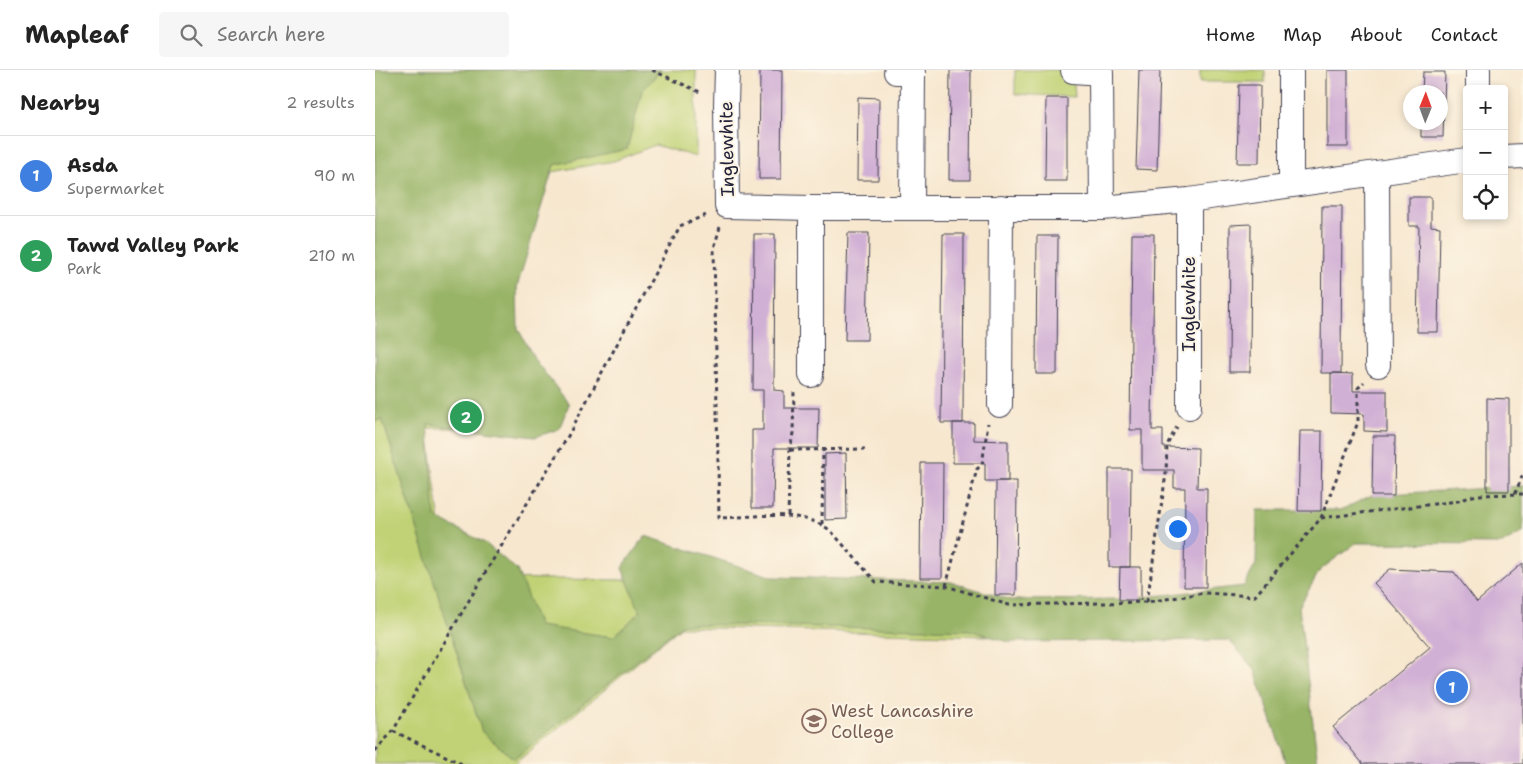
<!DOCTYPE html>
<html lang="en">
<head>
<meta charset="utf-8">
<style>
	:root { --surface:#fff; --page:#f6f6f6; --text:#222; --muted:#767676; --line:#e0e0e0; --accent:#b45309 }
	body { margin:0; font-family:"Shantell Sans",sans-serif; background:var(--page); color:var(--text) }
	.controls { position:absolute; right:15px; top:15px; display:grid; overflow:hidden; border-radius:5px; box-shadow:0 2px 8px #0003 }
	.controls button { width:45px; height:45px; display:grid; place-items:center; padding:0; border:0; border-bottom:1px solid var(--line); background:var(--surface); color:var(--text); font:25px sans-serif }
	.compass { position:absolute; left:1028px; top:15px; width:45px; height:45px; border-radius:50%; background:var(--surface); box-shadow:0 2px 8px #0003; rotate:1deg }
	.you { position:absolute; left:802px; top:458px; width:18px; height:18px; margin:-12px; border:4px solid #fff; border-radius:50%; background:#1a73e8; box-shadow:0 0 0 8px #1a73e833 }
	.badge { display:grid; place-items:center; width:32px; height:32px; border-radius:50%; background:var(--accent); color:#fff; font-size:16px; font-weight:700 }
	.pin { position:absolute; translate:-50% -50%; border:2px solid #fff; box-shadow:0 1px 5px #0006 }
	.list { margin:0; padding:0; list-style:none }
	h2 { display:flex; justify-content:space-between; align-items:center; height:65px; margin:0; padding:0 20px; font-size:21px }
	h2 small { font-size:16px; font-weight:400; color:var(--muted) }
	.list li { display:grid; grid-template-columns:32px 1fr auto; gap:15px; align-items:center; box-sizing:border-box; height:80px; padding:0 20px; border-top:1px solid var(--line) }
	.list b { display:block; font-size:19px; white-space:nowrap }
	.list p { margin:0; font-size:16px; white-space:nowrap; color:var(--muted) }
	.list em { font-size:16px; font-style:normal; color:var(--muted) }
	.icon { flex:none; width:28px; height:28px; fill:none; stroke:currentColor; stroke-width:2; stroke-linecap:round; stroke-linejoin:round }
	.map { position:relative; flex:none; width:1148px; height:694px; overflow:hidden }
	header { display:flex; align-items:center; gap:30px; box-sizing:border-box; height:70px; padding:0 25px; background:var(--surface); border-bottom:1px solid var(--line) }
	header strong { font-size:24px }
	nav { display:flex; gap:28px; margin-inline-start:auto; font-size:18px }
	.search { width:350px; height:45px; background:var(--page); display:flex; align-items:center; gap:12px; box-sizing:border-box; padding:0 18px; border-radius:5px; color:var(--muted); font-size:19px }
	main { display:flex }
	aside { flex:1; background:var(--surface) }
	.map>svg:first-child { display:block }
	.green { fill:#c0d275; stroke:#717a58 }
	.forest { fill:#98b466; stroke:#5d6b50 }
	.building { fill:#d1b0d5 }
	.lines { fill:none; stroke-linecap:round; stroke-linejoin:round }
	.street-casing { stroke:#424051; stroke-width:26 }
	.path { stroke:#424051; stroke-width:3; stroke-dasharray:4 4; stroke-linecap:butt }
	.street { stroke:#fff; stroke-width:24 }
	.labels { text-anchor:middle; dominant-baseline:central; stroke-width:4; stroke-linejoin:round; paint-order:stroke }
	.street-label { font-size:18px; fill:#22223b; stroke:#fcf5e5 }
	.education-label { font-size:18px; fill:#785e54; stroke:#fcf5e5; text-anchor:start }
</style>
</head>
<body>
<header>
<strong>Mapleaf</strong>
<div class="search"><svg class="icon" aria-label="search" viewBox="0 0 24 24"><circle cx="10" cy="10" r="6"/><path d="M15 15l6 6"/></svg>Search here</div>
<nav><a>Home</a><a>Map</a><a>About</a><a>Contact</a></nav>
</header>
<main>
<aside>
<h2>Nearby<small>2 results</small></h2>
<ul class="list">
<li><span class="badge" style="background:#3f7fe0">1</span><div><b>Asda</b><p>Supermarket</p></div><em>90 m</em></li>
<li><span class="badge" style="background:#2e9e5b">2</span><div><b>Tawd Valley Park</b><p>Park</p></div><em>210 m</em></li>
</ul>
</aside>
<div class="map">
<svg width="1148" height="694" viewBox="0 0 1148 694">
	<rect width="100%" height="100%" fill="#fcf5e5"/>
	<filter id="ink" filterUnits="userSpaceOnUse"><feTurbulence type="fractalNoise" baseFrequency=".02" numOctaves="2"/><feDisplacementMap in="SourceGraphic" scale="10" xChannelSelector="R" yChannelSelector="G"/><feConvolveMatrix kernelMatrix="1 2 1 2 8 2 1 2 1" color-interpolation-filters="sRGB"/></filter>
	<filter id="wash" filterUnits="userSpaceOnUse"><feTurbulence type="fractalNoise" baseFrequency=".0096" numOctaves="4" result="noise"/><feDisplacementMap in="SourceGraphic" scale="20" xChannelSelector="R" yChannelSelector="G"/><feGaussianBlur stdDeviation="1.12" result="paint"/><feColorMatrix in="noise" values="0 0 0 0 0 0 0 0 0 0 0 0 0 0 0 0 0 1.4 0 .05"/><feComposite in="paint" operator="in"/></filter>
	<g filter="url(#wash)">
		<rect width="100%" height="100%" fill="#f7e7cf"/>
		<path class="green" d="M0,0H321V87L280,75L239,91L177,102L131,236L175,359L53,358L68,479L107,508L323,511L627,560L611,566L306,557L139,694H0Z
			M640,0H698L700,27L640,24Z
			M825,0H890V12H825Z"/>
		<path class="forest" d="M0,0H286L267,21L252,79L179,95L142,217L143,259L162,293L194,334L184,359L160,367L53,354L60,447L110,473L142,500L164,556L238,567L265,542L247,498L270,466L398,507L576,512L636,530L753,529L869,516L881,494L882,440H966L997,425L1148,416V462L1127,474L981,473L945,500L924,537L943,694H911L880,600L854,570L634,572L594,560L308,554L139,689L107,662L7,349L0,352Z"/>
		<g id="blocks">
			<path class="building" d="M385,0H407L406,109H384Z
				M575,0H596L595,110H574Z
				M764,0H785L782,100L761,99Z
				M952,0H973V77H952Z
				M1048,2H1070L1068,67H1046V52H1066V22H1047Z
				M864,15H885L884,93H862Z
				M483,27L504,28L503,110H482Z
				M671,28H692V111H670Z
				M1034,127H1056V156L1065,157L1063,262H1042L1044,156H1034Z
				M947,136H967L966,303H946Z
				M876,154L875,302H854L855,155Z
				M473,163H494L492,270H470Z
				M379,164H400L399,320L409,321V338H444L443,378H399L398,438H377V360H388V320H378Z
				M568,164H589L588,353H566Z
				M757,164H779L777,360H788V377L823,378L822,418H832L831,517H809L810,418H799V400H767V360H755Z
				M662,166H683L682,304H661Z
				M956,303L978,304V321H1012V362L989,361V344L956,343Z
				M1112,328L1134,329V421H1112Z
				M578,353H599V370L633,371V411H621H642L641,525H620L621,411H610V393H578Z
				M925,361H947L946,441H923Z
				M998,366H1020L1019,426H997Z
				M471,383L472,449L450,450V384Z
				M546,393H568L567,508H545Z
				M734,399H756L755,497H766V530H744L745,497H755H734Z
				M1148,493V694H988L958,657L1055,577L999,513L1015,499L1079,502L1102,532Z"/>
		</g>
	</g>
	<g filter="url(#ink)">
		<use href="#blocks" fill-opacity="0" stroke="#424051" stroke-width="1"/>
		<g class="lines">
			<g class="street-casing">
				<path id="street" d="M352,0L351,34L352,136L436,138H727L814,130L1092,90
					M1103,0V19
					M698,1L726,3L727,138
					M521,2H538L537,138
					M1129,87L1148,86
					M1002,103L1003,295
					M916,115V0
					M814,130V337
					M436,138V305
					M625,335L626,137"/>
			</g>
			<path class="path" d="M277,0L327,23
				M345,157L339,178L344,448C379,447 426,438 456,461L501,512L571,516L634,535L772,532L829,523L880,526L946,448L1083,431L1101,425L1148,424
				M415,380L490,379
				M1140,424L1148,404
				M413,446L415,380L418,363L419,322
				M946,448L983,352V318L989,312
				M447,454L448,380
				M571,516L602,399L607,395L613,353
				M772,532L791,404L792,375L802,357
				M18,661L87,694
				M0,681L18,661L107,508L193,366L305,156L331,145"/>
			<use href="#street" class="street"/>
		</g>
	</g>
	<defs>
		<g id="university-ring" transform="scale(1.25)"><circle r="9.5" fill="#fcf5e5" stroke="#8d6e63" stroke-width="1.5"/><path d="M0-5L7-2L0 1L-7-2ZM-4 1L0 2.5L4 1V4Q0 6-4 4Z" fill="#8d6e63"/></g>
	</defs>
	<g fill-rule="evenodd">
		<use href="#university-ring" x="439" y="651"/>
	</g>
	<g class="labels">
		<g class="street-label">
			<text transform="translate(352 79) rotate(-91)">Inglewhite</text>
			<text transform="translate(814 234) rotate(-90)">Inglewhite</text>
		</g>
		<g class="education-label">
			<text x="456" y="641">West Lancashire<tspan x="456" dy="21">College</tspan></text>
		</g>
	</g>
</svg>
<div class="controls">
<button>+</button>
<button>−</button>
<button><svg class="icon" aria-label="locate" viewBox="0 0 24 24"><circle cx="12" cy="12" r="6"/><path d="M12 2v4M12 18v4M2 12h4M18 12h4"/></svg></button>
</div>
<svg class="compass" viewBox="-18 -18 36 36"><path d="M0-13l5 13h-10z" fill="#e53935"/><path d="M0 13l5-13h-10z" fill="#767676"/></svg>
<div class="you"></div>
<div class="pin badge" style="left:1077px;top:617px;background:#3f7fe0">1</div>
<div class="pin badge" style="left:91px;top:347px;background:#2e9e5b">2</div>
</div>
</main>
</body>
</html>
